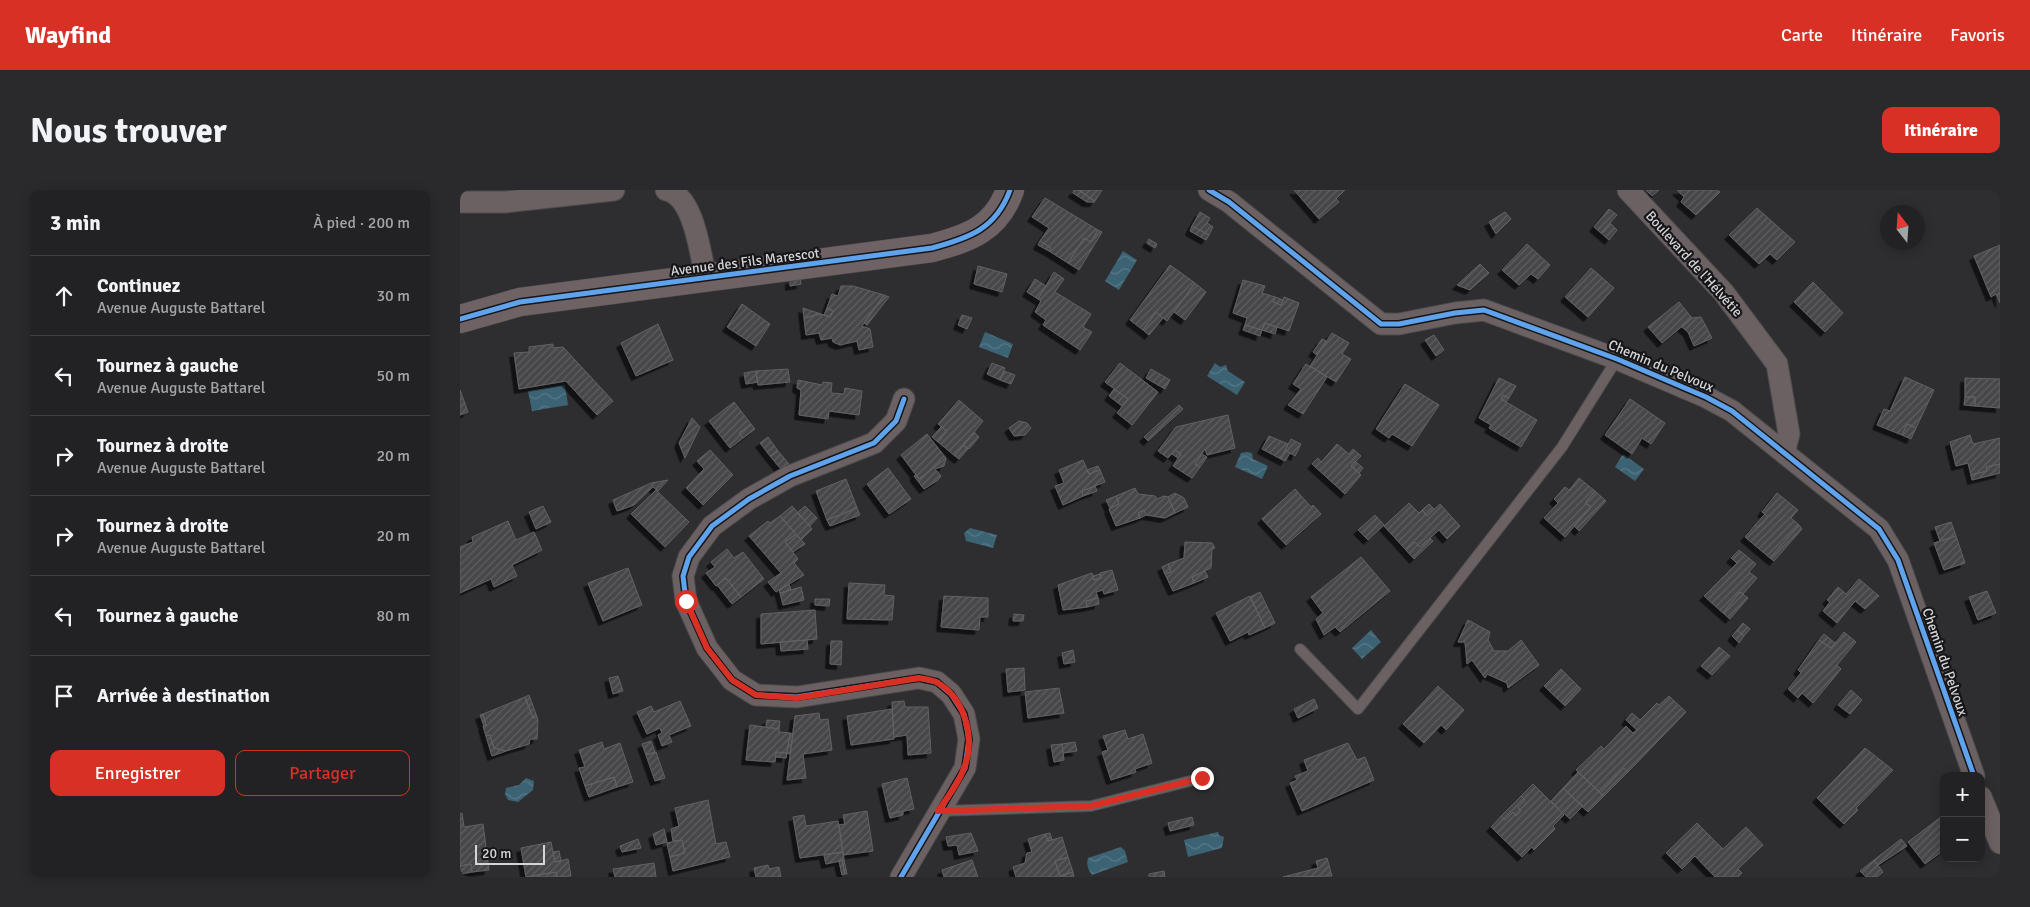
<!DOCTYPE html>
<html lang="fr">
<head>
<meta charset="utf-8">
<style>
	:root { --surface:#222225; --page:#2a2a2d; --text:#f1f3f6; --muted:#a2a4a7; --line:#3f3f42; --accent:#d93025 }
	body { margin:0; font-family:Signika,sans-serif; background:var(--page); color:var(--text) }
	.controls { position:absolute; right:15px; bottom:15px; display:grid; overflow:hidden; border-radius:10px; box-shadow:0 2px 12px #0003 }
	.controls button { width:45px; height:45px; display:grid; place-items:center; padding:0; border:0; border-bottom:1px solid var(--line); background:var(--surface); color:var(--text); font:25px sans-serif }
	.compass { position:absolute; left:1420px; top:15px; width:45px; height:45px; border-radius:50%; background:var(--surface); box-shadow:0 2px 12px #0003; rotate:343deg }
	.scale { position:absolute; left:15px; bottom:12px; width:70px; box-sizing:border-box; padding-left:5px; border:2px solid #d5d5d8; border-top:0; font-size:14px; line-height:18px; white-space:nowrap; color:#d5d5d8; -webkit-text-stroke:4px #161618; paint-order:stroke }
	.stop { position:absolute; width:15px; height:15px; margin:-11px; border:4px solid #d93025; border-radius:50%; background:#fff }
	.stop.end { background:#d93025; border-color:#fff; box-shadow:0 1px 5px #0008 }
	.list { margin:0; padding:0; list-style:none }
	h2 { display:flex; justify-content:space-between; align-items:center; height:65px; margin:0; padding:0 20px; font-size:21px }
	h2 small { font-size:16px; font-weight:400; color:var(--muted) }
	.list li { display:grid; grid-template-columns:32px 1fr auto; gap:15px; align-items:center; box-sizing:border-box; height:80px; padding:0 20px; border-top:1px solid var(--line) }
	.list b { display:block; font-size:19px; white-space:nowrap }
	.list p { margin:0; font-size:16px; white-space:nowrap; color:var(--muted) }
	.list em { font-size:16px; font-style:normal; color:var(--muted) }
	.actions { display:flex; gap:10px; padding:15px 20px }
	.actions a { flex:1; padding:11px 0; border:1px solid var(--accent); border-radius:10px; text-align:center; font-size:18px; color:var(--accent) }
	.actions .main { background:var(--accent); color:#fff }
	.icon { flex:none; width:28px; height:28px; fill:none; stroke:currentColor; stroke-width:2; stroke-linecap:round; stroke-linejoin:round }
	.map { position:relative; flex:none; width:1540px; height:687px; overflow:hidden; border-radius:10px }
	header { display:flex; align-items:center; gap:30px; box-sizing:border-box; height:70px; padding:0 25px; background:var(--accent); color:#fff }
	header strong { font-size:24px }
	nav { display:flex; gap:28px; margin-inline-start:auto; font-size:18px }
	.intro { display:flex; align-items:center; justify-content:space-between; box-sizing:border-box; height:120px; padding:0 30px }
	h1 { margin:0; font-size:35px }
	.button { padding:12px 22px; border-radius:10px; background:var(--accent); color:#fff; font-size:18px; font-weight:700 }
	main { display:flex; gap:30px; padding:0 30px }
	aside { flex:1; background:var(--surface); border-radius:10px; box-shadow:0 2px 12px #0003 }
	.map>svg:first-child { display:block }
	.water { fill:url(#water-waves) }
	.building { fill:url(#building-hatch); stroke:#626164; filter:url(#shadow) }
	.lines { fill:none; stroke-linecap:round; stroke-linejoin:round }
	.lane-casing { stroke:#4a4a4b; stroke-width:12 }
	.street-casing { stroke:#4a4a4b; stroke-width:23 }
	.secondary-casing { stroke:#4a4a4b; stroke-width:29 }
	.lane { stroke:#6b6062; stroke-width:10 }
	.street { stroke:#6b6062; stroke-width:21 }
	.secondary { stroke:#6e6265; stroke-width:28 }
	.cycleway-casing { stroke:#161618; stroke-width:8 }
	.cycleway { stroke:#60a3ed; stroke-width:5 }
	.route { stroke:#d93025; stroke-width:6 }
	.labels { text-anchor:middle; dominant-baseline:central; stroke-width:4.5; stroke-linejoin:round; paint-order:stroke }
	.street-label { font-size:14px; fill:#d5d5d8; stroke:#161618 }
</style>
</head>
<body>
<header>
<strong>Wayfind</strong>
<nav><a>Carte</a><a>Itinéraire</a><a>Favoris</a></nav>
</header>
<div class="intro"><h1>Nous trouver</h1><a class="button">Itinéraire</a></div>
<main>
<aside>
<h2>3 min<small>À pied · 200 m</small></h2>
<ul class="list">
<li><svg class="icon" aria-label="ahead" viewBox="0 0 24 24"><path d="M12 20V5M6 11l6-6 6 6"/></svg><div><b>Continuez</b><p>Avenue Auguste Battarel</p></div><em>30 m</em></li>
<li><svg class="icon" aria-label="left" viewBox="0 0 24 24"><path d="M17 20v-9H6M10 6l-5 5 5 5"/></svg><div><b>Tournez à gauche</b><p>Avenue Auguste Battarel</p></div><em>50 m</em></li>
<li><svg class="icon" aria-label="right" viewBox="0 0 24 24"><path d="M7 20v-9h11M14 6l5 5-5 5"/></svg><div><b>Tournez à droite</b><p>Avenue Auguste Battarel</p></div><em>20 m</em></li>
<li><svg class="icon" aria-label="right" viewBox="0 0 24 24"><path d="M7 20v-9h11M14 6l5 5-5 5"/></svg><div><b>Tournez à droite</b><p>Avenue Auguste Battarel</p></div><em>20 m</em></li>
<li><svg class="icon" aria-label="left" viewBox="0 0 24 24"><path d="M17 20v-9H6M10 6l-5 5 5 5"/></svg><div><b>Tournez à gauche</b></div><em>80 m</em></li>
<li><svg class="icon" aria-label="arrive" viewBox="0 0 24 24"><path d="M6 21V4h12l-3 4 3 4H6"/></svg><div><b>Arrivée à destination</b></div></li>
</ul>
<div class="actions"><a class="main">Enregistrer</a><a>Partager</a></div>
</aside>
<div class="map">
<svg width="1540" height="687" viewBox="0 0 1540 687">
	<defs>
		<pattern id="water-waves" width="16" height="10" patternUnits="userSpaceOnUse" patternTransform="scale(1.25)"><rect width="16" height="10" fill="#3c6374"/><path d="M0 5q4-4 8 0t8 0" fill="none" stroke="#577887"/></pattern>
		<pattern id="building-hatch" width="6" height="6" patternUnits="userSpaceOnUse" patternTransform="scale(1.25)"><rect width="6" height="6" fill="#464648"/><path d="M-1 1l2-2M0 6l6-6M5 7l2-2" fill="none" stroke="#606062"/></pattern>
		<filter id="shadow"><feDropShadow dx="-4.5" dy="4.5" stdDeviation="0" flood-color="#0009"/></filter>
	</defs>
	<rect width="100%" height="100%" fill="#2e2e31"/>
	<path class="water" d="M663,61L677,70L659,100L645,91Z
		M525,142L553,154L548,168L519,157Z
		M755,173L760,177L766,175L768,181L785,192L777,205L747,186Z
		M105,195L108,215L72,221L68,201Z
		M787,262L792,263L793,269L808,276L802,289L775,277L781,263Z
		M1163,264L1184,279L1175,291L1155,277Z
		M510,338L537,345L533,358L506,351L504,343Z
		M911,440L921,452L902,469L892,458Z
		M66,588L74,591L73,600L58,612L48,610L45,604L46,598L59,595Z
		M758,642L759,645L764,647L762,658L728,667L724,650Z
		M661,657L665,661L668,672L632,685C628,680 626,674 628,668Z"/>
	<path class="building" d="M614,0H620L635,12H627L613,3Z
		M618,0H642L635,11Z
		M834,0H885L876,9L879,12L859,29Z
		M1186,0H1199L1192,6Z
		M1217,0H1257L1260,2L1236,25L1221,12L1224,7Z
		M585,8L638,40L631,52L624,48L608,73L589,61L591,58L580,51L589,38L572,27Z
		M1297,18L1335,52L1317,70L1310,64L1299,74L1269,45Z
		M1149,19L1157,25L1141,43L1134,37Z
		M740,22L750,28L747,33L753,37L749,45L732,36Z
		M1045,22L1051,29L1036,44L1029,32Z
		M1150,33L1157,40L1149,50L1141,43Z
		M732,36L749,45L746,50L730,41Z
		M638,40L642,42L619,80L608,73L624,48L631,52Z
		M689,49L697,54L695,58L687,53Z
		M580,51L591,58L589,61L578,55Z
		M1067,54L1090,75L1078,89L1071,84L1059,95L1042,80Z
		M1540,55V113L1536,104L1531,107L1514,66Z
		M1020,74L1029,83L1010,100L997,95Z
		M710,75L735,93L707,131L696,122L683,140L670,130Z
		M518,76L547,84L542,102L514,94Z
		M1131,78L1154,98L1128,127L1105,107Z
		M594,82L604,89L595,102L631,124L623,137L632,142L620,160L583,135L586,130L575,122L581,111L578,109Z
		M340,88L341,94L330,96V90Z
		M575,89L586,96L578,109L567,102Z
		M783,90L805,96L802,103L815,107L813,112L821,115L824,107L839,113L829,141L805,133L802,140L785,135L787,128L773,123Z
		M1353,92L1383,123L1365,142L1334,112Z
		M735,93L746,102L725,130L714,122Z
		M381,96H393L424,105L402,136L410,139L413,157L399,160L397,151L380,155L373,152L372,148L361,150L359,143L346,145L344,128L361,124L370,127L373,121L367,118L372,104L378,106Z
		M424,105L429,107L407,135L404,133Z
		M815,107L823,110L821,115L813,112Z
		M1219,112L1232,128L1202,153L1188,137Z
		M282,114L310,134L296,156L267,137Z
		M343,118L361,124L344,128Z
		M367,118L373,121L370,127L364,125Z
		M696,122L703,128L689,145L683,140Z
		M502,125L512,128L507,139L498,135Z
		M1241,127L1252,148L1234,156L1228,142L1222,137L1232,128Z
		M805,133L817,137L815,144L802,140Z
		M198,134L213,170L176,186L161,153Z
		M785,135L802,140L800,146L783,140Z
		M872,143L889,153L882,164L891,169L876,192L850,176Z
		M974,145L984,160L976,166L965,150Z
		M862,149L866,151L857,165L853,162Z
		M93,154V158L103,157L153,211L137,225L106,191L59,199L54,163L69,162V157Z
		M532,173L545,178L540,190L527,184Z
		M660,173L698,202L672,235L657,223L668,209L645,192Z
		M846,174L867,187L843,224L828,215L841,199L833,194Z
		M328,179L330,192L298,195L296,181Z
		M691,179L710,190L705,199L686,188Z
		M296,181L298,192L286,194L284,183Z
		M544,181L555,185L551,194L540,190Z
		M1445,187L1474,200L1456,238L1447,234L1442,245L1417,235L1424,219L1430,221Z
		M1039,188L1056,196L1049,208L1043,205L1041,209L1077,230L1061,257L1029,238L1031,235L1019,228Z
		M1505,188L1540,189V218L1515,216V207H1505Z
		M338,190L362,195L363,192L372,193L371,203L384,204L385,198L402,201L399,225L369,221L368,229L339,225L341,200L337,198Z
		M945,194L979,215L952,256L932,244L929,248L916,239Z
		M654,199L668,209L662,216L649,206Z
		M0,200L8,222L0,225Z
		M1043,205L1049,208L1046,212L1041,209Z
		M1505,207H1515V216L1504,215Z
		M1170,209L1205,233L1191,254L1182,248L1172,264L1145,245Z
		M499,210L523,231L495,266L478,252L487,241L478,234Z
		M274,212L291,234L279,243L283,248L270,258L249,231Z
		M719,215L723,219L688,251L684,247Z
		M768,225L775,258L747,265L745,259L735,274L740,277L732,288L713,276L721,264L715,260L708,268L698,261L716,237Z
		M232,228L240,237L225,268L219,253Z
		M559,231L567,233L571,238L565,245L554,246L549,238Z
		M291,234L295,239L283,248L279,243Z
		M1447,234L1456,238L1451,249L1442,245Z
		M481,237L487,241L478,252L472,247Z
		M514,242L519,247L509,259L503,255Z
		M467,244L486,268L459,289L441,265Z
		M1510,245L1513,254L1540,248V274L1526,277L1527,281L1511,285L1508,273L1496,276L1490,252Z
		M809,246L828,254L821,269L802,259Z
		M308,247L318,261L310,266L300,253Z
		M831,249L841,254L835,266L825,260Z
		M877,254L889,264L893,259L901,266L891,276L901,285L885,304L852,274L858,268L861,272Z
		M503,255L508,259L499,269L495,266Z
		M250,260L273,285L243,315L226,298L244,279L237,271Z
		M715,260L721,264L718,268L712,264Z
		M825,260L830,263L825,271L821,269Z
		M318,261L329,274L320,278L310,266Z
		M742,264L747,267L740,277L735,274Z
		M486,268L484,276L475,279L481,286L478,290L464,299L454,286L456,284L459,289Z
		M623,270L629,284L640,280L645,292L622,301L623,306L603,315L595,296L604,293L599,280Z
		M895,271L903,278L899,283L891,276Z
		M1540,274V283L1512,290L1511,285L1527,281L1526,277Z
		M638,276L640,280L629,284L627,280Z
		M428,278L451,309L429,324L407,294Z
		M1119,288L1135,301L1125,313L1131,317L1105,347L1084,328L1098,313L1094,309L1105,297L1109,300Z
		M386,289L397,318L367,330L356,301Z
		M208,290L198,301L193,297L174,315L157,321L153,310L191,293Z
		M635,296L637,301L623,306L622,301Z
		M675,298L678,304L695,306L697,309L704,306L708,307L715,323L705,328L686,325L684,320L678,323L680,328L656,336L649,319L659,314L656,306Z
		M835,299L851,317L853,315L861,324L826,355L802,329Z
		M196,300L229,332L205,357L171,324Z
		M1135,301L1146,311L1119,341L1114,336L1131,317L1125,313Z
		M715,303L724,308L728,317L715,323L708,307Z
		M1317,303L1338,320L1331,328L1339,335L1310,368L1285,347L1295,335L1298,338L1308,327L1302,322Z
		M656,306L659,314L650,318L646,310Z
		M949,313L959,323L962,320L967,326L980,314L1000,336L987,349L979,340L960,357L955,352L946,360L924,336Z
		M969,314L974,319L967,326L962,320Z
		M83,316L91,332L76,339L69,322Z
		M332,316L352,339L341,350L320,326Z
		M345,316L357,328L350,336L337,323Z
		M397,318L400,325L370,336L367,330Z
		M684,320L686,325L680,328L678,323Z
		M1305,324L1308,327L1298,338L1295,335Z
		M915,325L924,335L908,350L898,340Z
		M320,326L336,344L325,352L338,369L334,373L344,385L316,402L308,392L321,383L289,346L308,331L310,333Z
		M48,331L56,350L74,342L82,360L52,375L57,386L34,397L31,389L0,403V357L13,352L12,347Z
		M1491,332L1496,346L1480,351L1475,337Z
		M1339,335L1342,339L1314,371L1310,368Z
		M336,344L345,354L333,362L325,352Z
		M1496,346L1505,373L1484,380L1474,353Z
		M970,348L973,351L954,369L946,360L955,352L960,357Z
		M725,352L752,353L755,358L752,359L751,378L732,387L734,393L713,401L705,384L711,382L708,374L724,368Z
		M267,359L274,368L283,362L304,389L281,407L266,388L256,396L246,383L255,377L251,372Z
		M1279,360L1296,374L1289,382L1297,388L1283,404L1280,402L1263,423L1244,406L1277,373L1271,368Z
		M901,367L930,401L880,442L875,437L864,445L856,429L863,423L851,407Z
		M708,374L711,382L705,384L702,377Z
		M168,378L182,415L143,431L128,393Z
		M652,380L658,400L644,404L643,400L636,402L638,408L626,411L627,417L603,420L598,395L632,383L634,390L641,388L640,383Z
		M745,381L748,387L734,393L732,387Z
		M640,384L641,388L634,390L633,386Z
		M266,388L281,407L272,414L257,395Z
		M1399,389L1419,406L1405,419L1395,411L1377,433L1363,421L1370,412L1367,410L1378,397L1386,404Z
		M389,393L425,395L424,405L434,406L432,430L387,429Z
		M329,394L331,400L320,403L319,400Z
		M341,397L344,410L323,415L320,403Z
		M1527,401L1536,423L1518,430L1509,407Z
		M800,402L815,433L805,438L790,407Z
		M1280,402L1288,408L1270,429L1263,423Z
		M484,406L528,408V427H520L519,440L481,437Z
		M790,406L805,438L789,445L788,442L770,451L756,423Z
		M638,408L639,414L627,417L626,411Z
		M355,409H370L369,416L355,415Z
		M355,420L357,449L301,454V424Z
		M554,424L564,425L563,431H553Z
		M1008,430L1030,442L1028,450L1034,461H1048L1061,450L1079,475L1048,498L1047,493L1027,484L1025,488L1012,470L1007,474L1005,452H998Z
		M1283,433L1290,439L1284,446L1277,440Z
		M1277,440L1284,446L1279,453L1272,446Z
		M1384,442L1396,452L1377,475L1381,479L1353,513L1342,503L1338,508L1328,499L1341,483L1338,480L1359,450L1371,458Z
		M1364,444L1375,453L1371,458L1359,450Z
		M347,450L348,459L321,461L320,452Z
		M371,451H382L381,475L370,474Z
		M1259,457L1270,466L1252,485L1241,476Z
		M613,460L615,472L604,474L602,463Z
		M564,478L565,500L548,502L546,479Z
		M1101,479L1119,497L1103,514L1084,496Z
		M158,486L163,501L153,504L149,488Z
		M978,496L1004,520L986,540L981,535L964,553L943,534Z
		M1119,497L1121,499L1105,516L1103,514Z
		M599,498L604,523L568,528L565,502Z
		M1391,500L1402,510L1390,524L1378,515Z
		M69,505L77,527L73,528L65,507Z
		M1209,506L1226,522L1168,582L1164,578L1140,603L1116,580L1141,556L1144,559L1166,536L1173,543L1177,540L1166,530L1172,523L1180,530L1197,513L1199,515Z
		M65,507L73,528L77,527L78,530L77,549H70L69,554L46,561L34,558L30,545L26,546L23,536L26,535L23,524Z
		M854,509L858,518L838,528L834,519Z
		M220,511L231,536L209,545L212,552L202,556L198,545L202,543L200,538L187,544L177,522L191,516L194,522Z
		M444,511L445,517H468L471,563L448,565L447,545L434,547L432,512Z
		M432,519L434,549L391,555L387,526Z
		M359,523L360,530L368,529L372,560L343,564L346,588L327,590L335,526Z
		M23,524L26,535L24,536L20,525Z
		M307,530L320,531L319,539L306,537Z
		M290,535L319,539V542L330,543L327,563L316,562L315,572L286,570Z
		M665,540L668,549L683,544L692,573L675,579L676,582L651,590L642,562L648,560L643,546Z
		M330,543L333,544L330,564L327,563Z
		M30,545L34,558L46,561L32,566L26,546Z
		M191,551L195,562L186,565L182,554Z
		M142,552L144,559L160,553L173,592L157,597L154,587L125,596L119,578L125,577L119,560Z
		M615,552L617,561L603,563L602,554Z
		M888,553L897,570L905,567L914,590L842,621L830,593L837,590L835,586L848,581L844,570Z
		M602,554L604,570L594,572L591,555Z
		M1405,558L1433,580L1396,618L1398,620L1384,634L1357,608Z
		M196,562L205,588L195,591L186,565Z
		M316,562L327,563L326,568L316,567Z
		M1164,578L1168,582L1144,606L1140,603Z
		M1118,582L1144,606L1128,622L1103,598Z
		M154,587L157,597L129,607L125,596Z
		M447,588L454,619L429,624L422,594Z
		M1073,594L1104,625L1093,636L1095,639L1074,660L1072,657L1062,667L1031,637L1041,626L1045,630L1053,622L1056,626L1061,621L1058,617L1065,610L1061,606Z
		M1103,598L1123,616L1110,629L1091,611Z
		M1061,606L1065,610L1058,617L1061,621L1056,626L1053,622L1045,630L1041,626Z
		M248,610L256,654L266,652L270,667L213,681L210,667L225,663L222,650L213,651L211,639L219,636L215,618Z
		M407,621L413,661L383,665L379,635L385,634L383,625Z
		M443,621V625L430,628L429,624Z
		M2,623L4,637L23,634L29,680L12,682L11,674L0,676V624Z
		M344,625L346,636L378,631L383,662L340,668L333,627Z
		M732,627L734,635L710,641L708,633Z
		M1481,627L1484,630V660L1465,674L1448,652Z
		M1237,633L1263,659L1286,637L1303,655L1278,679L1282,683L1278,687H1255L1235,666L1222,679L1206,663Z
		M204,639L207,652L196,655L193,644Z
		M511,643L518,661L499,665L497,655L488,656L486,647Z
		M590,643L592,650L588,651L585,644Z
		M585,644L588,651L602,647L608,667L595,671L600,686L613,682L614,687H556L553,677L565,673L567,663L572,662L568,649Z
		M178,649L181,658L162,662L160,656Z
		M1441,649L1447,656L1418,675L1414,670Z
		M222,650L225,663L210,667L207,653Z
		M91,652L95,672L108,669L111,686L97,687L96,682L66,687L61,658Z
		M99,661L101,671L95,672L93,662Z
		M383,662L384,670L366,674L364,665Z
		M608,667L613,682L600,686L595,671Z
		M867,668L872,686L823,687L858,678L856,671Z
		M382,670L385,684L382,685L379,671Z
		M382,670H384L387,684H385Z
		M512,670L518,687H484L482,680Z
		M1414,670L1423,682L1417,687H1406L1400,681Z
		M194,673L196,687H155L153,679Z
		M11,674L12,682L0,684V676Z
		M308,675L309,679L319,677L321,687H296L294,678Z
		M704,681L705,687H689V684Z
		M96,682L97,687H66Z"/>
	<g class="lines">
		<g class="lane-casing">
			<path id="lane" d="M840,459L898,519L1102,257L1157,169
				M479,621L631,616L742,588"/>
		</g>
		<g class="street-casing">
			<path id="street" d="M206,0C235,6 240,65 246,88
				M749,0L769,12L921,134H939L995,123L1024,120L1157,169L1246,207L1272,221L1419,339L1438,370L1514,586
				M1168,0L1264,103L1317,174L1329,244L1324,263
				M0,12H46L154,0
				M1521,607L1540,653
				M441,687L505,578L509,549L504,524L491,504L477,492L459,488L337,507L296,505L272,490L247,458L226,411L223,386L229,367L252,336L289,309L330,286L414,253L436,231L444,209"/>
		</g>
		<g class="secondary-casing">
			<path id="secondary" d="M0,129L60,112L472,58C509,48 536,39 550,0"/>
		</g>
		<use href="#lane" class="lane"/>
		<use href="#street" class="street"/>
		<use href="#secondary" class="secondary"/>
		<g class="cycleway-casing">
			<path id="cycleway" d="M749,0L769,12L921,134H939L995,123L1024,120L1157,169L1246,207L1272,221L1419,339L1438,370L1514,586
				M0,129L60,112L472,58C509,48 536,39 550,0
				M441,687L505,578L509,549L504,524L491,504L477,492L459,488L337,507L296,505L272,490L247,458L226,411L223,386L229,367L252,336L289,309L330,286L414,253L436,231L444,209"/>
		</g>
		<use href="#cycleway" class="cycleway"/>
	</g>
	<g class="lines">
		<path class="route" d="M226,411L247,458L272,490L296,505L337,508L459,488C465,489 473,490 478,493C505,509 516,549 504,578C499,593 487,608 478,621L631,616L742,588"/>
	</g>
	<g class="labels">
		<g class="street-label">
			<text transform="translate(285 72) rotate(-7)">Avenue des Fils Marescot</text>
			<text transform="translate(1234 74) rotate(48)">Boulevard de l'Hélvétie</text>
			<text transform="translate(1201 176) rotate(23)">Chemin du Pelvoux</text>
			<text transform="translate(1485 472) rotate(71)">Chemin du Pelvoux</text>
		</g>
	</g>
</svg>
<div class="controls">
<button>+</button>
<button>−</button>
</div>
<svg class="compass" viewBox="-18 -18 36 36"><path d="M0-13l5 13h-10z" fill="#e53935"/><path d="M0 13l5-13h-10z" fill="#a2a4a7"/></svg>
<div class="scale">20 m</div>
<div class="stop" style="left:226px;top:411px"></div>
<div class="stop end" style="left:742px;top:588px"></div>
</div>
</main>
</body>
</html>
